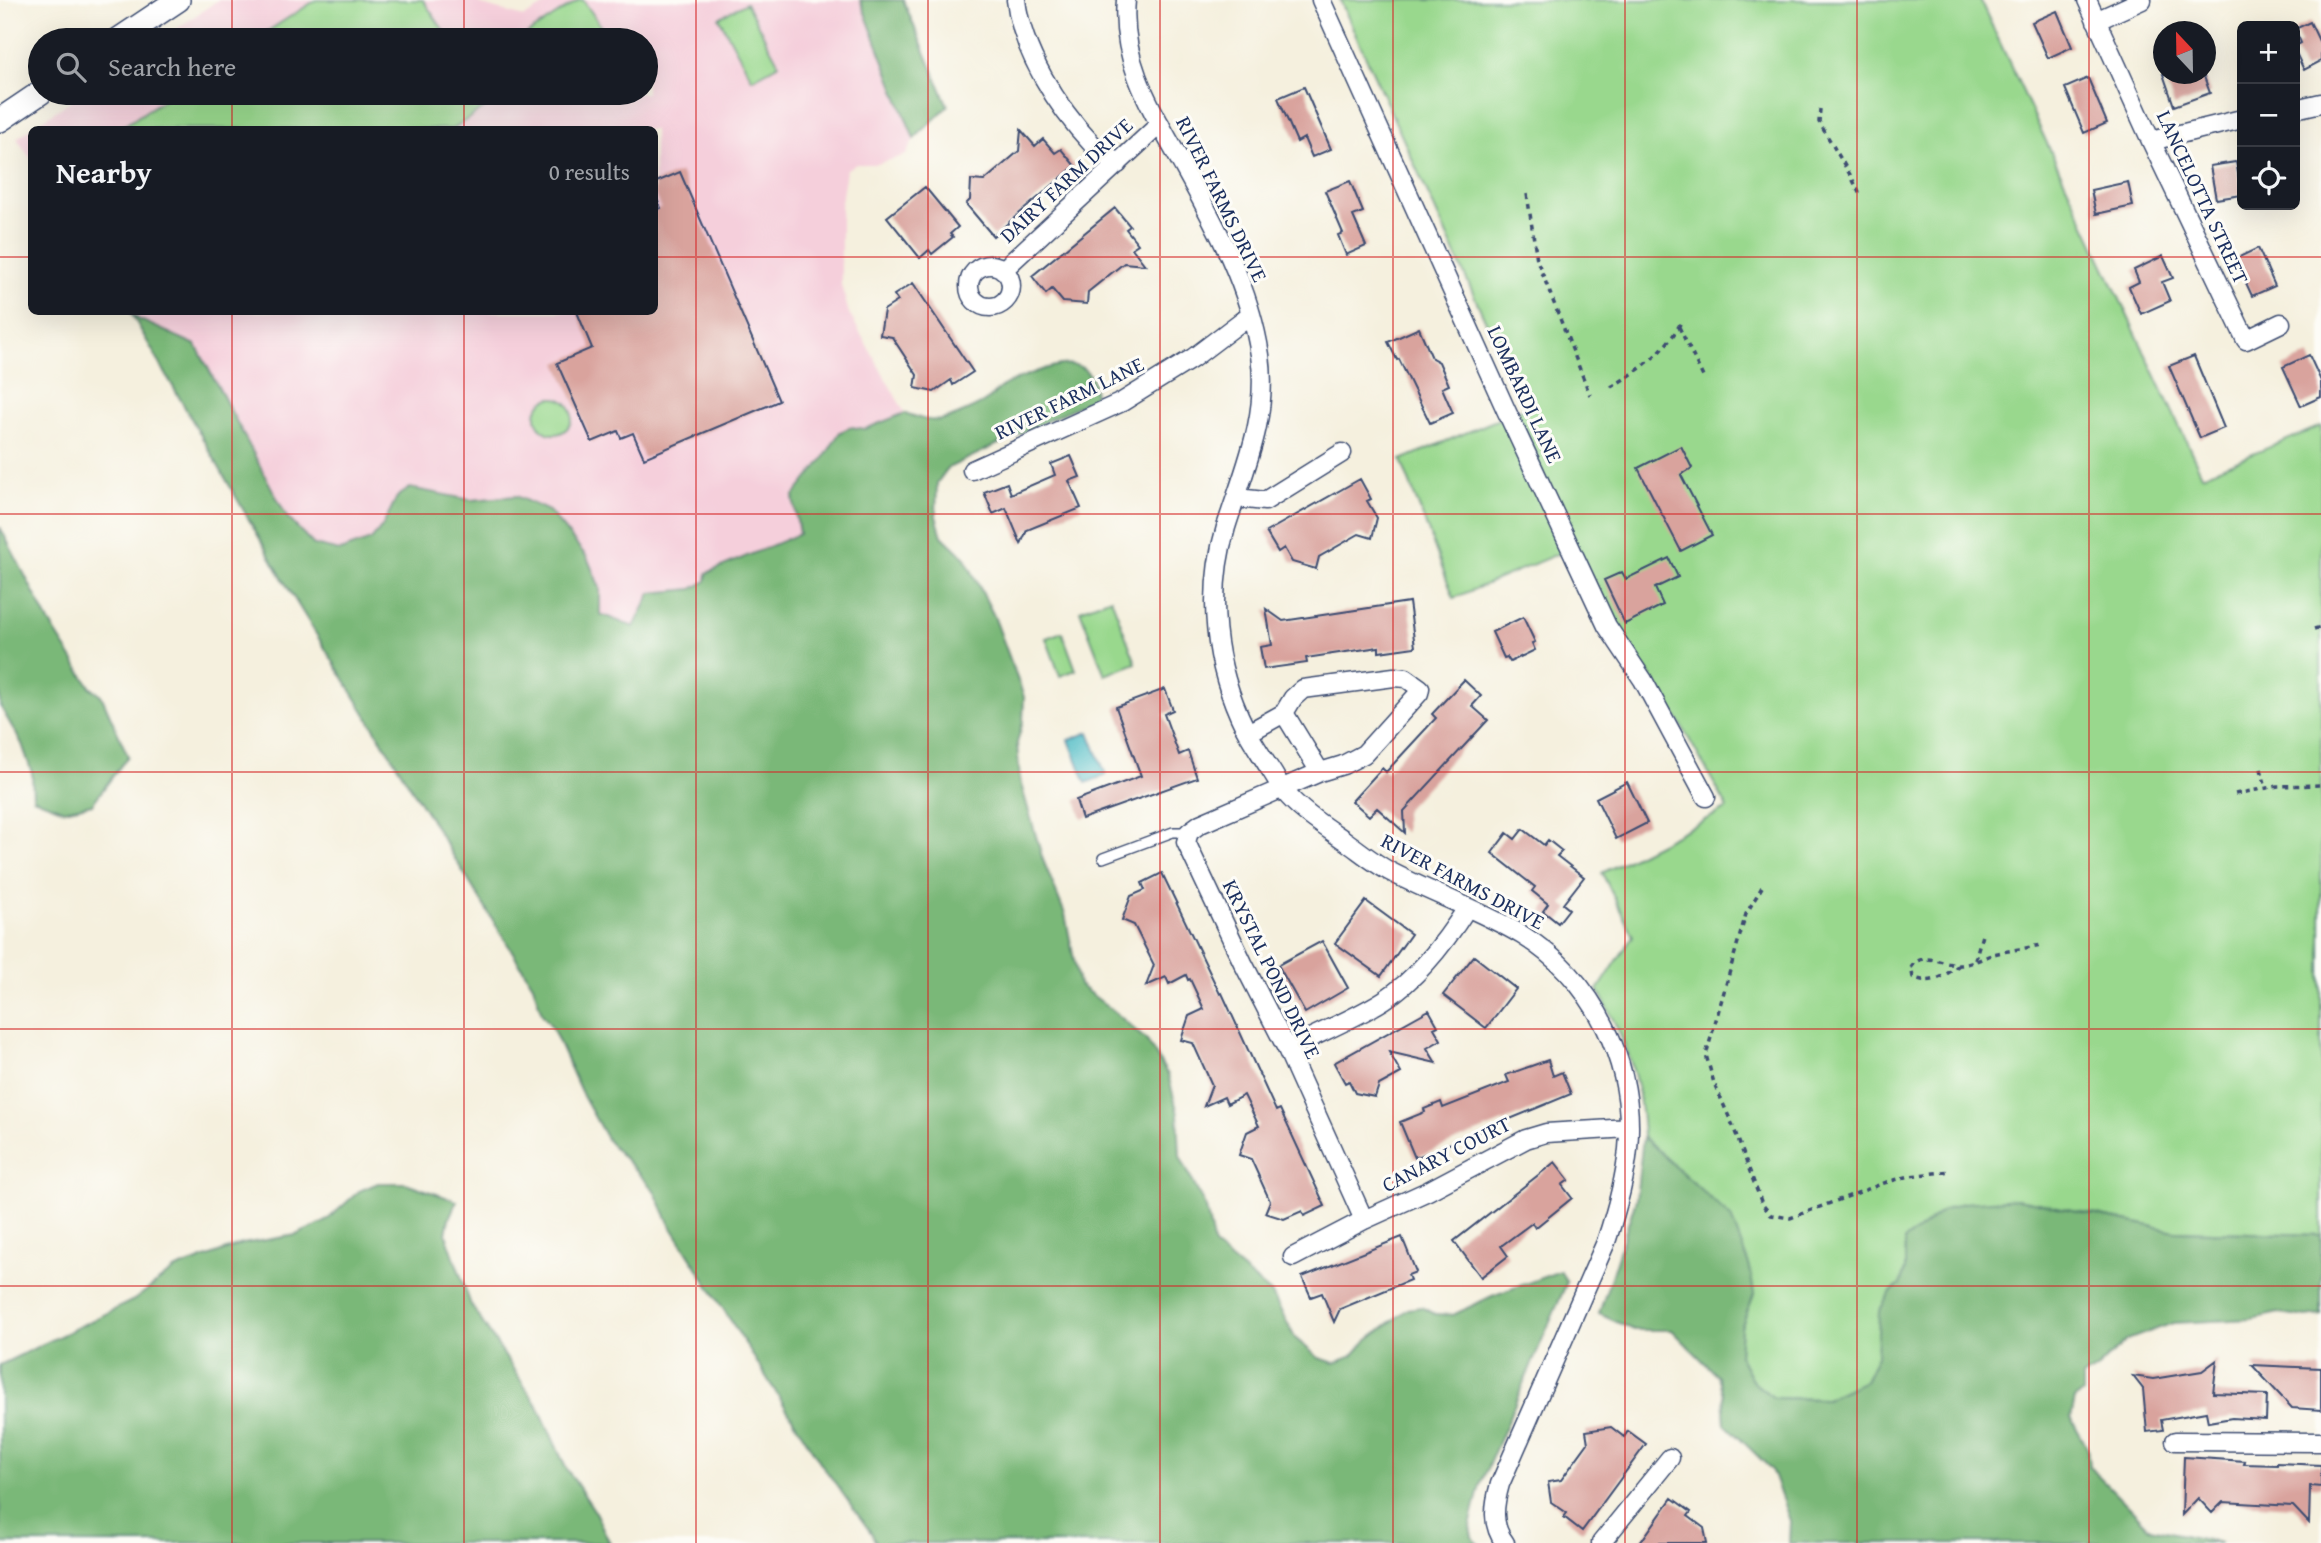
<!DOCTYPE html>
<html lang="en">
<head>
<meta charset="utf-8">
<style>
	:root { --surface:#171b24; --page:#20242c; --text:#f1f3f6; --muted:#9ea1a6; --line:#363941 }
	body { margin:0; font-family:"Gentium Book Plus",serif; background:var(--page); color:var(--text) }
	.controls { position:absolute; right:21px; top:21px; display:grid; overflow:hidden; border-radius:10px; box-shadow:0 7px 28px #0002 }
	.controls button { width:63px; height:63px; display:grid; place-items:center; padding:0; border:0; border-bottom:2px solid var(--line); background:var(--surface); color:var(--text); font:35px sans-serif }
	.compass { position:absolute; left:2153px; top:21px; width:63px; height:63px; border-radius:50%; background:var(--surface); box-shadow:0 7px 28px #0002; rotate:338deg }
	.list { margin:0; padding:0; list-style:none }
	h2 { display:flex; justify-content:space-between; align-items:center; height:91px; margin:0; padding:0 28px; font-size:30px }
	h2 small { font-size:23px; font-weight:400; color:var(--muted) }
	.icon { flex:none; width:38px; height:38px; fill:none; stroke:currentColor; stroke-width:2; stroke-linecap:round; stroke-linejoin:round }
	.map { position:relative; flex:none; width:2321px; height:1543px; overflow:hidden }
	.search { position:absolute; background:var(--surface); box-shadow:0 7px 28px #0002; left:28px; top:28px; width:630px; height:77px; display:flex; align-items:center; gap:18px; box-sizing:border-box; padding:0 24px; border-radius:38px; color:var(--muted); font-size:26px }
	.panel { position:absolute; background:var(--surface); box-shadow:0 7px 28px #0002; left:28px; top:126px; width:630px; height:189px; border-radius:10px }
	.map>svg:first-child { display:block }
	.built { fill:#f5cfdb }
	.green { fill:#99d88d; stroke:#5a8476; stroke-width:2 }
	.forest { fill:#7ab878; stroke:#4a746b; stroke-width:2 }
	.water { fill:#4dbbc5; stroke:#347592; stroke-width:2 }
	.building { fill:#d9a39d }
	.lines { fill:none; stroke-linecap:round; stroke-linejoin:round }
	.service-casing { stroke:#3c4c71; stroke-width:12 }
	.minor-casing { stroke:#3c4c71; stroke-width:21 }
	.tertiary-casing { stroke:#3c4c71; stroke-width:26 }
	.path { stroke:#3c4c71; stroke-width:3.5; stroke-dasharray:5 5; stroke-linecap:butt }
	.service { stroke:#fff; stroke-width:9 }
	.minor { stroke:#fff; stroke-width:18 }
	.tertiary { stroke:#fff; stroke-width:23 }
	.grid { fill:none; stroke:#d62828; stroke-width:2; stroke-opacity:0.55 }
	.labels { text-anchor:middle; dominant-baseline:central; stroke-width:6; stroke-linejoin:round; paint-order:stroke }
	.street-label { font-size:21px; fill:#1b2f5e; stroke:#fdfcf7 }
</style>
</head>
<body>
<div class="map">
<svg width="2321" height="1543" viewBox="0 0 2321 1543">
	<rect width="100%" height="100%" fill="#fdfcf7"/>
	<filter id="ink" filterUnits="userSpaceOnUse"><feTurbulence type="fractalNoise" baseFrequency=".0143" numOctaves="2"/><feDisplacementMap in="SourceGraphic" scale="14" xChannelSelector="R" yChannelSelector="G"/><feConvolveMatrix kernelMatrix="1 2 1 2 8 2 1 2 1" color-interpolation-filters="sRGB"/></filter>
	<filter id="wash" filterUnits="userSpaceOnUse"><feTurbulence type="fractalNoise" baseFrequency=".00686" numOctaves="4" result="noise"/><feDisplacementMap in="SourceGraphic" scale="28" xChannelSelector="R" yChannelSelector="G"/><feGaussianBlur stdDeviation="1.57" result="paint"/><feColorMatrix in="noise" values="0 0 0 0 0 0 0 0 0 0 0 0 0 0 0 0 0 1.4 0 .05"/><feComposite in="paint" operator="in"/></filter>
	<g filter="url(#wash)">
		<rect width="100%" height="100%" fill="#f5f0de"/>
		<path class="built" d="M218,0H476L479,4L524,17L554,0H860L914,139L906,155L877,164H856L846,170L841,203V285L849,313L905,413L865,429L851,427L840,432L824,458L799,534L707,573L706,581L692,589L651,593L634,627L600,614V588L516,496L471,500L410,488L397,497L382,527L371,540L340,551L314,545L287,517L196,345L138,319L130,312H654V130H32L31,160L17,138L82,93H646V40H161Z"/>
		<path class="green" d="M316,0H423L450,40H254Z
			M579,0H583L601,26L579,40H531L527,34Z
			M1340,0H1980L2202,475L2321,426V1235L2175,1231L2018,1199L1905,1240V1270L1900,1285L1891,1292L1879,1334L1877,1356L1865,1381L1826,1399L1774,1398L1753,1382L1739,1355L1741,1328L1754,1294L1731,1218L1643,1137C1641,1077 1626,1042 1598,990L1633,936L1602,873L1728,808L1666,698L1613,623L1576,546L1454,598L1401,460L1525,408Z
			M746,3L779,64L752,79L719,18Z
			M174,93H484L491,104L452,129H124L122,127Z
			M536 416a18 18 0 1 1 36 0a18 18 0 1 1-36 0Z
			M1111,598L1136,663L1105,675L1080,610Z
			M1062,632L1076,670L1060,676L1046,638Z"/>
		<path class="forest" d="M860,0H903L948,106L914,139Z
			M131,313L138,319L196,345L287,517L314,545L340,551L371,540L382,527L397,497L410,488L471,500L516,496L549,511L587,557L600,588V614L634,627L651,593L692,589L706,581L707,573L799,534L793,497L824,458L840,432L851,427L865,429L905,413C918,418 929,422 942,420C952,418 979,406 987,400C993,396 997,389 1003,386C1012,380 1023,377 1033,373C1064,361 1094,356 1095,398L948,468L937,483L936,516L942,536L965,558L994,616L1024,697L1023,721L1017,743L1020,781L1043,860L1065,914L1079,985L1115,1012L1147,1041L1168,1075L1178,1114L1180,1156L1206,1208L1214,1246L1272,1294L1295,1338L1319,1358L1335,1363L1353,1356L1366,1341L1408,1309L1421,1307L1435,1314L1453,1315L1492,1296L1560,1271L1567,1282L1480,1485L1470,1526L1472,1537L1478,1543H876L872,1534L822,1465L669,1223L654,1190L608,1141L583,1096L552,1027L542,1014L533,985L292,595Z
			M0,527L49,622L91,688L101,695L128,756L92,804L64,810L33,798L32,773L22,744L0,706Z
			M1643,1137L1731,1217L1750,1268L1754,1294L1741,1328L1739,1355L1753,1382L1774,1398L1826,1399L1865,1381L1877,1356L1879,1311L1891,1292L1900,1285L1905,1270V1240L1944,1210L1962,1203L2018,1199L2175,1231L2321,1235V1315L2306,1317L2279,1313L2251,1319L2173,1323L2127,1340L2099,1367L2083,1378V1392L2075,1399L2071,1418L2087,1447L2089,1466L2150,1528L2221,1543H1789L1790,1521L1771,1469L1725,1424L1723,1395L1718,1376L1672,1330H1634L1599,1314L1636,1199Z
			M378,1183H406L457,1201L449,1218L446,1234L471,1305L539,1408L565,1466L594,1510L610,1543H0V1365L134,1300L174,1270L242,1244L296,1235L325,1222L359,1191Z"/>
		<path class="water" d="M1089,732L1106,775L1086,783L1069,740Z"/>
		<g id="blocks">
			<path class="building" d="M2057,11L2072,47L2048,58L2032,22Z
				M2310,22L2321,45V61L2304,70L2295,51V46L2301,43L2295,29Z
				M2163,74H2203L2210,93L2174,106Z
				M2088,78L2107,123L2084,133L2065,88Z
				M1304,87L1331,149L1312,157L1304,138L1297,142L1278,98Z
				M1021,130L1035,146L1043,139L1055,153L1061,149L1075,166L993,236L966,204L970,200L971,180L984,181L1019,151Z
				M2236,162L2242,195L2216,199L2210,166Z
				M680,172L779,401L644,458L633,433L621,438L618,431L592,442L557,363L592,348L577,312H654V211L661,208L654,193V183Z
				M1350,181L1363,212L1353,216L1366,246L1346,255L1338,235L1343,233L1325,191Z
				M2128,182L2133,206L2096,214L2091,190Z
				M925,187L958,227L950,234L953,237L932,254L929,250L920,258L887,217Z
				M1115,208L1130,226L1126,229L1138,244L1132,248L1145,265L1124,263L1088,292L1087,304L1063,302L1052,289L1046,294L1032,276Z
				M2258,248L2275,286L2252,296L2235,259Z
				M2163,256L2173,278L2162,282L2170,301L2141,314L2129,287L2139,282L2134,270Z
				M913,283L973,372L953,385L951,380L934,392L915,388L917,375L892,337L880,335L884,310L898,301L894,295Z
				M1419,328L1432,358L1439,362L1449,385L1442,388L1453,413L1430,423L1399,359L1397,360L1388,342Z
				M2309,355L2321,381V397L2301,406L2283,367Z
				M2194,356L2224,428L2200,438L2169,366Z
				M1681,446L1692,468L1681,475L1712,535L1681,551L1638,468Z
				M1071,456L1080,477L1069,481L1081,508L1027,530L1021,544L1006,508L993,514L984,492L1007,483L1011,494L1055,475L1051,464Z
				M1360,479L1371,499L1367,501L1377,518L1372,538L1359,534L1319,557L1316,569L1292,562L1284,548L1278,552L1266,532Z
				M1669,558L1678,577L1655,588L1663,605L1625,624L1604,580L1622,572L1626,579Z
				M1409,602L1415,647L1379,652V647L1306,658L1307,663L1264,669L1260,647L1272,645L1266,609L1283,621Z
				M1523,617L1535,642L1532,643L1535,650L1510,662L1507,657L1504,658L1492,632Z
				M1464,680L1481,696L1472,706L1488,720L1404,811L1405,833L1377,808L1369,816L1352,801L1382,768L1386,772L1436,718L1432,714Z
				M1165,689L1173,710L1164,714L1179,755L1188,751L1197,778L1082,819L1076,800L1141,776L1116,707Z
				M1627,782L1647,823L1616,839L1596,798Z
				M1523,829L1544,845L1548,840L1562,851L1557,856L1584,877L1563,904L1569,909L1558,923L1543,911L1548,904L1532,891L1535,887L1492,853L1507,833L1515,839Z
				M1162,873L1220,994L1222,993L1276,1111L1280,1109L1325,1206L1304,1216L1302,1211L1284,1219L1265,1213L1270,1201L1251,1159L1239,1155L1247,1132L1259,1126L1244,1095L1227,1104L1224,1097L1204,1106L1212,1085L1193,1043L1181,1040L1189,1016L1204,1009L1190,979L1188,980L1186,975L1169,984L1166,977L1146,986L1154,965L1134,925L1122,920L1131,896L1145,890L1142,883Z
				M1366,901L1411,934L1381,976L1335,943Z
				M1322,941L1348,988L1305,1013L1278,965Z
				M1474,956L1516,989L1486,1028L1443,995Z
				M1429,1010L1438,1026L1434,1028L1441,1040L1427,1048L1436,1063L1389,1052L1401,1073L1379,1085L1375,1097L1355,1093L1349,1081L1345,1083L1334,1063Z
				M1548,1060L1553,1076L1562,1072L1571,1094L1415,1158L1400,1122L1425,1112L1424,1109L1441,1102L1443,1108L1509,1082L1506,1075Z
				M1555,1162L1569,1180L1562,1185L1572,1198L1535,1228L1532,1223L1501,1246L1508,1256L1481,1277L1454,1241Z
				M1402,1237L1416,1272L1408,1275L1410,1280L1340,1309L1334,1322L1322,1293L1311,1297L1302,1277Z
				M2217,1360L2213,1393L2267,1395L2266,1420L2232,1418L2208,1422L2206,1412L2161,1420L2163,1430L2147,1432L2143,1389L2133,1376L2153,1379L2202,1371Z
				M2252,1365L2321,1368V1410L2292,1408Z
				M1611,1427L1624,1437L1628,1431L1646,1444L1582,1531L1564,1517L1567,1513L1551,1502L1548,1482L1561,1480L1588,1443L1586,1431Z
				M2184,1457L2245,1461L2244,1464L2277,1465V1463L2321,1465V1487L2310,1486L2309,1523L2293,1506L2223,1502L2212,1513L2198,1498L2182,1515Z
				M1672,1498L1691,1512L1688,1516L1704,1528L1707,1543H1640Z"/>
		</g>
	</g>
	<g filter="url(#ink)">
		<use href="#blocks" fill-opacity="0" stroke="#3c4c71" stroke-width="2"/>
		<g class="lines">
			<g class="service-casing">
				<path id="service" d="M1103,858L1173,832H1189"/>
			</g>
			<g class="minor-casing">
				<path id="minor" d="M1016,0C1022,51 1057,107 1092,144C1099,151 1109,157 1118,164
					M1126,0C1120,62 1153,112 1182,164C1215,224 1250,287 1260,355C1269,417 1244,470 1226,527C1206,594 1214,666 1245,728C1252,741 1260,753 1268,766C1274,774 1278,783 1284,791C1301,812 1324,826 1347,842C1361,852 1374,863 1389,871C1433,894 1480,910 1522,935C1595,980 1636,1065 1628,1149C1625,1181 1616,1212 1606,1242L1500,1484C1494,1505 1491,1525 1505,1543
					M1321,0L1506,410L1607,626L1643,680L1706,797
					M2087,0L2151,141L2246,340L2281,323
					M2096,21L2142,0
					M2295,109L2321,103
					M2151,141L2242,119
					M969 286a21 21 0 1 1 42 0a21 21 0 1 1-42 0Z
					M1003,270L1160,124
					M972,470L1122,402L1193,358L1251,314
					M1237,498L1265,501L1342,453
					M1284,713L1320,772
					M1248,733L1284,713L1293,698L1303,689L1394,677L1406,678L1420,688L1419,693L1364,754L1343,765L1320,772L1200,824L1189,832L1186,842L1243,963L1287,1049L1364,1220
					M1287,1049C1319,1033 1354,1019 1384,1000C1419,977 1445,943 1467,908
					M1293,1257L1364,1220L1428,1191L1526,1139L1546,1133L1629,1128
					M2175,1441L2321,1442
					M1601,1543L1670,1458"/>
			</g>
			<g class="tertiary-casing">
				<path id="tertiary" d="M118,40L178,0
					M0,120L40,93"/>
			</g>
			<path class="path" d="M1820,109L1819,122L1852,178L1860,195
				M1527,194L1537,260L1590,395
				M1679,327L1704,379
				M1611,387C1639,371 1668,350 1682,320
				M2314,629L2321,627
				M2261,769L2266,787
				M2235,794L2278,786L2321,785
				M1762,887L1746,914L1706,1055L1714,1083L1733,1126L1762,1204L1771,1215L1790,1218L1887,1182L1910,1176L1950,1171
				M1975,960L1982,935
				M1959,965C1945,976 1931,986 1913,977L1911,968C1922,949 1944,966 1961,965C1974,964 1985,956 1998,953C2012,950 2027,948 2041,945"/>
			<use href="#service" class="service"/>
			<use href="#minor" class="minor"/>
			<use href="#tertiary" class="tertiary"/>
		</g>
	</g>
	<path class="grid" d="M232,0V40M464,0V40M696,0V1543M928,0V1543M1160,0V1543M1393,0V1543M1625,0V1543M1857,0V1543M2089,0V1543M232,93V130M464,93V130M0,257H32M654,257H2321M232,312V1543M464,312V1543M0,514H2321M0,772H2321M0,1029H2321M0,1286H2321"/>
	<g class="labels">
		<g class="street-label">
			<text transform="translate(1066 180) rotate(-43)">DAIRY FARM DRIVE</text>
			<text transform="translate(2203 197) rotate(65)">LANCELOTTA STREET</text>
			<text transform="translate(1222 199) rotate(64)">RIVER FARMS DRIVE</text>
			<text transform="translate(1525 394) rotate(65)">LOMBARDI LANE</text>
			<text transform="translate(1069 398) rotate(-26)">RIVER FARM LANE</text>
			<text transform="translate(1463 881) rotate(28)">RIVER FARMS DRIVE</text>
			<text transform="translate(1272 969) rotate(64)">KRYSTAL POND DRIVE</text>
			<text transform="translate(1446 1154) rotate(-27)">CANARY COURT</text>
		</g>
	</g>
</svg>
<div class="controls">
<button>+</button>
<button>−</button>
<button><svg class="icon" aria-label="locate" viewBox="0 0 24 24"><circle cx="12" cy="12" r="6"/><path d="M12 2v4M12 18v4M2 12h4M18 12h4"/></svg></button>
</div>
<svg class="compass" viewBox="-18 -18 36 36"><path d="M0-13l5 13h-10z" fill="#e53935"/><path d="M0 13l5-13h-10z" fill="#9ea1a6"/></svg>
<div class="search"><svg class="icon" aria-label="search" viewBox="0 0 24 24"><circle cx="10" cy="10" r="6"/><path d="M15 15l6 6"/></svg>Search here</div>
<section class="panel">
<h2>Nearby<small>0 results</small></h2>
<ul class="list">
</ul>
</section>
</div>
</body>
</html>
